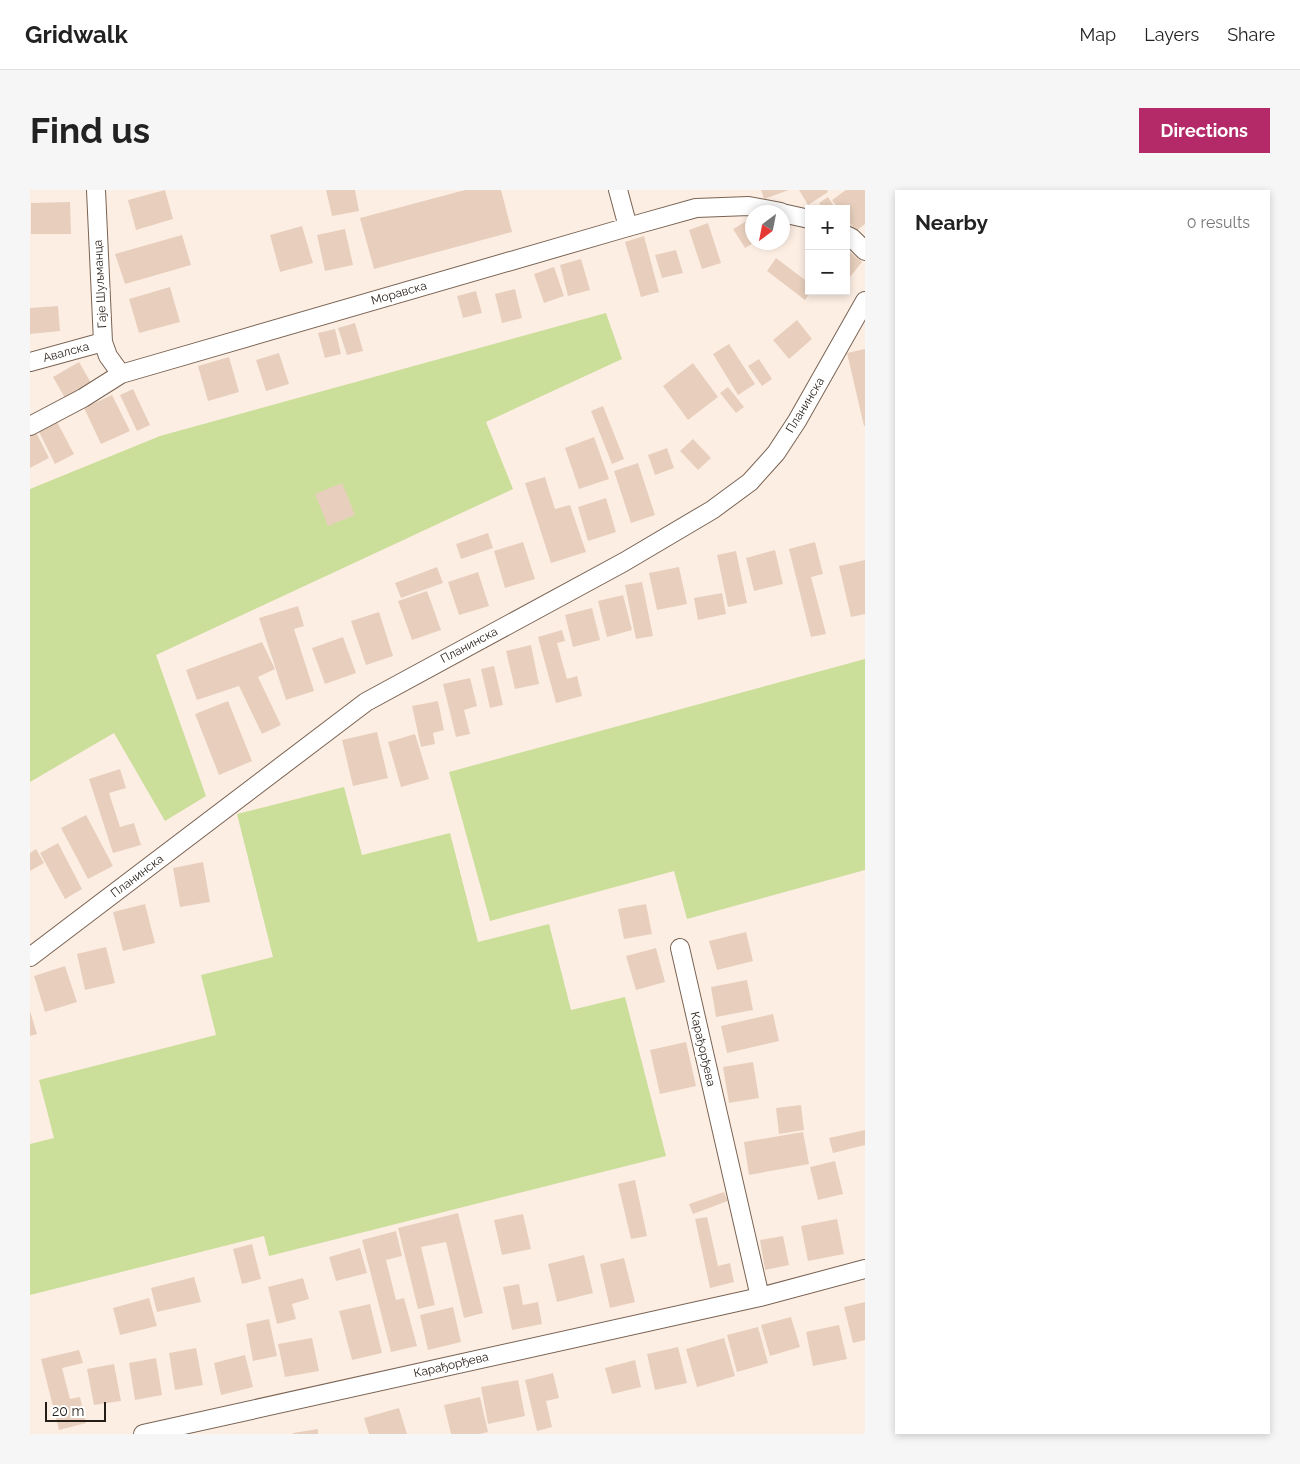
<!DOCTYPE html>
<html lang="en">
<head>
<meta charset="utf-8">
<style>
	:root { --surface:#fff; --page:#f6f6f6; --text:#222; --muted:#767676; --line:#e0e0e0; --accent:#b42a69 }
	body { margin:0; font-family:Raleway,sans-serif; background:var(--page); color:var(--text) }
	.controls { position:absolute; right:15px; top:15px; display:grid; overflow:hidden; border-radius:0px; box-shadow:0 2px 8px #0003 }
	.controls button { width:45px; height:45px; display:grid; place-items:center; padding:0; border:0; border-bottom:1px solid var(--line); background:var(--surface); color:var(--text); font:25px sans-serif }
	.compass { position:absolute; left:715px; top:15px; width:45px; height:45px; border-radius:50%; background:var(--surface); box-shadow:0 2px 8px #0003; rotate:212deg }
	.scale { position:absolute; left:15px; bottom:12px; width:61px; box-sizing:border-box; padding-left:5px; border:2px solid #261d17; border-top:0; font-size:14px; line-height:18px; white-space:nowrap; color:#261d17; -webkit-text-stroke:4px #fff; paint-order:stroke }
	.list { margin:0; padding:0; list-style:none }
	h2 { display:flex; justify-content:space-between; align-items:center; height:65px; margin:0; padding:0 20px; font-size:21px }
	h2 small { font-size:16px; font-weight:400; color:var(--muted) }
	.map { position:relative; flex:none; width:835px; height:1244px; overflow:hidden; border-radius:0px }
	header { display:flex; align-items:center; gap:30px; box-sizing:border-box; height:70px; padding:0 25px; background:var(--surface); border-bottom:1px solid var(--line) }
	header strong { font-size:24px }
	nav { display:flex; gap:28px; margin-inline-start:auto; font-size:18px }
	.intro { display:flex; align-items:center; justify-content:space-between; box-sizing:border-box; height:120px; padding:0 30px }
	h1 { margin:0; font-size:35px }
	.button { padding:12px 22px; border-radius:0px; background:var(--accent); color:#fff; font-size:18px; font-weight:700 }
	main { display:flex; gap:30px; padding:0 30px }
	aside { flex:1; background:var(--surface); border-radius:0px; box-shadow:0 2px 8px #0003 }
	.map>svg:first-child { display:block }
	.green { fill:#cbde9a }
	.building { fill:#e8cfbd }
	.lines { fill:none; stroke-linecap:round; stroke-linejoin:round }
	.minor-casing { stroke:#796353; stroke-width:20 }
	.minor { stroke:#fff; stroke-width:18 }
	.labels { text-anchor:middle; dominant-baseline:central; stroke-width:5; stroke-linejoin:round; paint-order:stroke }
	.street-label { font-size:12px; fill:#261d17; stroke:#fff }
</style>
</head>
<body>
<header>
<strong>Gridwalk</strong>
<nav><a>Map</a><a>Layers</a><a>Share</a></nav>
</header>
<div class="intro"><h1>Find us</h1><a class="button">Directions</a></div>
<main>
<div class="map">
<svg width="835" height="1244" viewBox="0 0 835 1244">
	<rect width="100%" height="100%" fill="#fdeee3"/>
	<path class="green" d="M576,123L592,169L456,232L483,299L126,465L176,606L135,631L84,543L0,592V299L130,246Z
		M835,469V680L657,729L644,681L460,731L419,582Z
		M314,597L332,665L420,643L448,752L519,734L541,820L595,807L636,966L239,1066L234,1046L0,1105V954L24,948L9,890L186,845L171,785L243,767L207,624Z"/>
	<path class="building" d="M135,0L143,29L106,40L98,10Z
		M296,0H325L329,21L302,26Z
		M435,0H471L482,42L344,79L330,28Z
		M731,0H759L734,9Z
		M769,0H797L798,2L778,15Z
		M816,0H835V34L826,41L816,28V19H809L802,10Z
		M798,7L806,19H793L789,13Z
		M40,12L41,44H1V13Z
		M722,28V52H725L715,58L703,39Z
		M678,33L691,73L672,79L659,40Z
		M272,36L283,73L250,82L240,45Z
		M315,39L323,75L295,81L287,45Z
		M152,45L161,75L95,94L85,64Z
		M614,46L629,102L611,107L595,52Z
		M816,59L832,72L816,92Z
		M646,60L653,83L632,88L625,65Z
		M746,68L779,93V101H781L775,110L737,81Z
		M551,69L560,100L538,106L530,75Z
		M524,77L534,106L514,113L504,84Z
		M140,97L150,132L109,143L99,109Z
		M485,99L492,128L472,133L465,104Z
		M446,101L452,123L433,128L427,106Z
		M28,116L30,141L0,144V118Z
		M767,130L782,149L759,169L743,150Z
		M325,133L333,161L317,165L308,138Z
		M305,139L311,164L295,168L288,143Z
		M699,154L725,194L708,205L683,164Z
		M835,159V236H834L817,163Z
		M249,163L259,194L236,201L226,170Z
		M199,167L209,202L178,211L168,176Z
		M729,169L742,189L732,196L718,176Z
		M49,172L61,193L35,208L23,187Z
		M663,173L688,207L658,230L633,196Z
		M698,197L714,217L706,223L690,203Z
		M103,199L120,235L107,241L90,205Z
		M82,205L100,241L71,254L54,218Z
		M573,216L594,269L582,274L561,221Z
		M27,232L44,264L25,274L9,242Z
		M4,238L19,268L0,278V240Z
		M564,247L579,289L549,299L535,258Z
		M663,249L681,268L668,280L650,261Z
		M637,258L644,278L625,285L618,265Z
		M608,273L625,325L601,333L584,281Z
		M515,287L525,319L540,315L556,362L521,373L495,293Z
		M312,293L325,325L298,336L285,304Z
		M576,308L586,342L558,351L548,317Z
		M458,343L463,358L431,369L426,354Z
		M493,352L505,389L475,398L464,361Z
		M785,352L793,384L781,387L796,444L781,447L759,359Z
		M745,360L753,394L724,401L716,368Z
		M706,361L717,413L698,417L687,365Z
		M835,370V424L821,427L809,376Z
		M407,377L413,393L371,408L365,393Z
		M649,377L657,414L627,420L619,383Z
		M448,382L459,416L429,425L418,392Z
		M612,392L623,446L606,449L595,395Z
		M397,401L411,440L382,450L368,411Z
		M692,403L696,424L668,430L664,408Z
		M593,405L602,440L577,447L568,411Z
		M268,416L274,436L264,439L284,501L256,510L229,428Z
		M562,418L570,450L543,457L535,425Z
		M349,422L363,466L336,475L321,431Z
		M532,440L535,451L527,453L537,489L547,486L552,506L526,513L508,447Z
		M313,447L326,483L295,494L282,458Z
		M232,452L245,479L228,487L251,535L232,544L209,496L167,510L156,480Z
		M501,455L509,494L485,499L476,461Z
		M464,476L473,515L460,518L451,479Z
		M440,488L447,516L434,520L440,544L426,547L413,494Z
		M198,511L222,571L189,585L165,524Z
		M408,511L414,540L403,543L405,554L391,557L382,516Z
		M347,542L358,588L323,596L312,550Z
		M385,544L399,589L371,597L358,552Z
		M90,579L96,598L79,603L90,637L104,633L111,655L83,663L59,589Z
		M56,625L83,676L58,689L31,638Z
		M28,653L52,699L35,709L10,663Z
		M6,659L14,673L0,681V663Z
		M173,672L180,712L150,717L143,678Z
		M115,714L125,753L93,761L83,722Z
		M616,714L622,744L594,749L588,719Z
		M716,742L723,771L687,780L679,751Z
		M76,757L85,793L55,800L47,764Z
		M626,758L635,792L606,800L596,766Z
		M35,776L47,812L15,822L4,786Z
		M717,790L723,820L686,827L681,797Z
		M0,821L7,844L0,846Z
		M743,824L749,851L697,863L691,836Z
		M656,852L666,896L630,904L620,860Z
		M723,872L729,908L699,913L693,877Z
		M771,915L774,940L749,944L746,918Z
		M835,940V955L803,963L799,948Z
		M773,942L779,974L719,985L714,952Z
		M805,971L813,1004L788,1010L780,977Z
		M605,990L617,1046L601,1049L588,994Z
		M694,1002L698,1011L663,1024L659,1014Z
		M428,1023L453,1123L434,1128L416,1052L391,1057L405,1115L388,1119L368,1038Z
		M493,1024L501,1059L472,1065L464,1030Z
		M677,1027L688,1076L700,1073L704,1092L680,1098L665,1029Z
		M807,1029L814,1064L778,1071L771,1036Z
		M366,1041L372,1066L356,1070L366,1110L374,1108L387,1156L361,1162L332,1050Z
		M753,1046L759,1075L735,1080L730,1050Z
		M222,1054L231,1089L212,1094L203,1059Z
		M330,1058L337,1083L306,1091L299,1067Z
		M554,1065L563,1103L527,1112L518,1074Z
		M594,1068L605,1112L580,1118L570,1074Z
		M164,1087L171,1112L127,1122L121,1098Z
		M273,1088L279,1109L262,1114L266,1129L247,1134L238,1097Z
		M489,1094L493,1115L508,1112L512,1134L482,1140L473,1097Z
		M119,1108L127,1136L90,1145L83,1118Z
		M835,1112V1150L823,1153L814,1117Z
		M340,1114L352,1163L322,1170L309,1121Z
		M423,1117L431,1152L398,1160L390,1125Z
		M761,1127L770,1157L740,1166L731,1135Z
		M239,1129L247,1166L223,1171L216,1134Z
		M809,1135L817,1169L783,1176L776,1142Z
		M728,1137L738,1173L707,1182L697,1145Z
		M282,1148L289,1181L255,1187L248,1154Z
		M694,1148L705,1186L667,1197L656,1159Z
		M648,1157L657,1193L625,1200L617,1164Z
		M166,1158L173,1195L145,1200L139,1163Z
		M49,1160L53,1173L32,1178L40,1209L50,1207L56,1233L29,1240L11,1169Z
		M215,1165L223,1197L191,1205L184,1173Z
		M126,1168L132,1205L105,1210L99,1173Z
		M605,1170L611,1197L582,1204L575,1178Z
		M84,1174L91,1211L64,1215L57,1179Z
		M523,1183L529,1208L516,1211L522,1237L507,1241L495,1190Z
		M488,1190L495,1226L458,1234L451,1197Z
		M450,1207L458,1242L450,1244H421L414,1215Z
		M369,1218L377,1244H339L334,1228Z
		M288,1239V1244H263V1243Z"/>
	<g class="lines">
		<g class="minor-casing">
			<path id="minor" d="M66,0L73,152L78,166L91,184
				M588,0L598,37
				M752,23L779,29
				M816,45L822,48L835,61
				M0,172L73,152
				M0,236L53,208L91,184L598,37L666,18L719,16L751,22
				M650,758L730,1107
				M0,767L336,512L594,372L682,320L720,292L746,263L767,231L835,111
				M113,1244L730,1107L835,1079"/>
		</g>
		<use href="#minor" class="minor"/>
	</g>
	<g class="labels">
		<g class="street-label">
			<text transform="translate(70 94) rotate(-93)">Гаје Шуљманца</text>
			<text transform="translate(369 103) rotate(-16)">Моравска</text>
			<text transform="translate(36 162) rotate(-15)">Авалска</text>
			<text transform="translate(775 215) rotate(-59)">Планинска</text>
			<text transform="translate(439 455) rotate(-28)">Планинска</text>
			<text transform="translate(107 686) rotate(-37)">Планинска</text>
			<text transform="translate(673 859) rotate(77)">Карађорђева</text>
			<text transform="translate(421 1175) rotate(-13)">Карађорђева</text>
		</g>
	</g>
</svg>
<div class="controls">
<button>+</button>
<button>−</button>
</div>
<svg class="compass" viewBox="-18 -18 36 36"><path d="M0-13l5 13h-10z" fill="#e53935"/><path d="M0 13l5-13h-10z" fill="#767676"/></svg>
<div class="scale">20 m</div>
</div>
<aside>
<h2>Nearby<small>0 results</small></h2>
<ul class="list">
</ul>
</aside>
</main>
</body>
</html>
